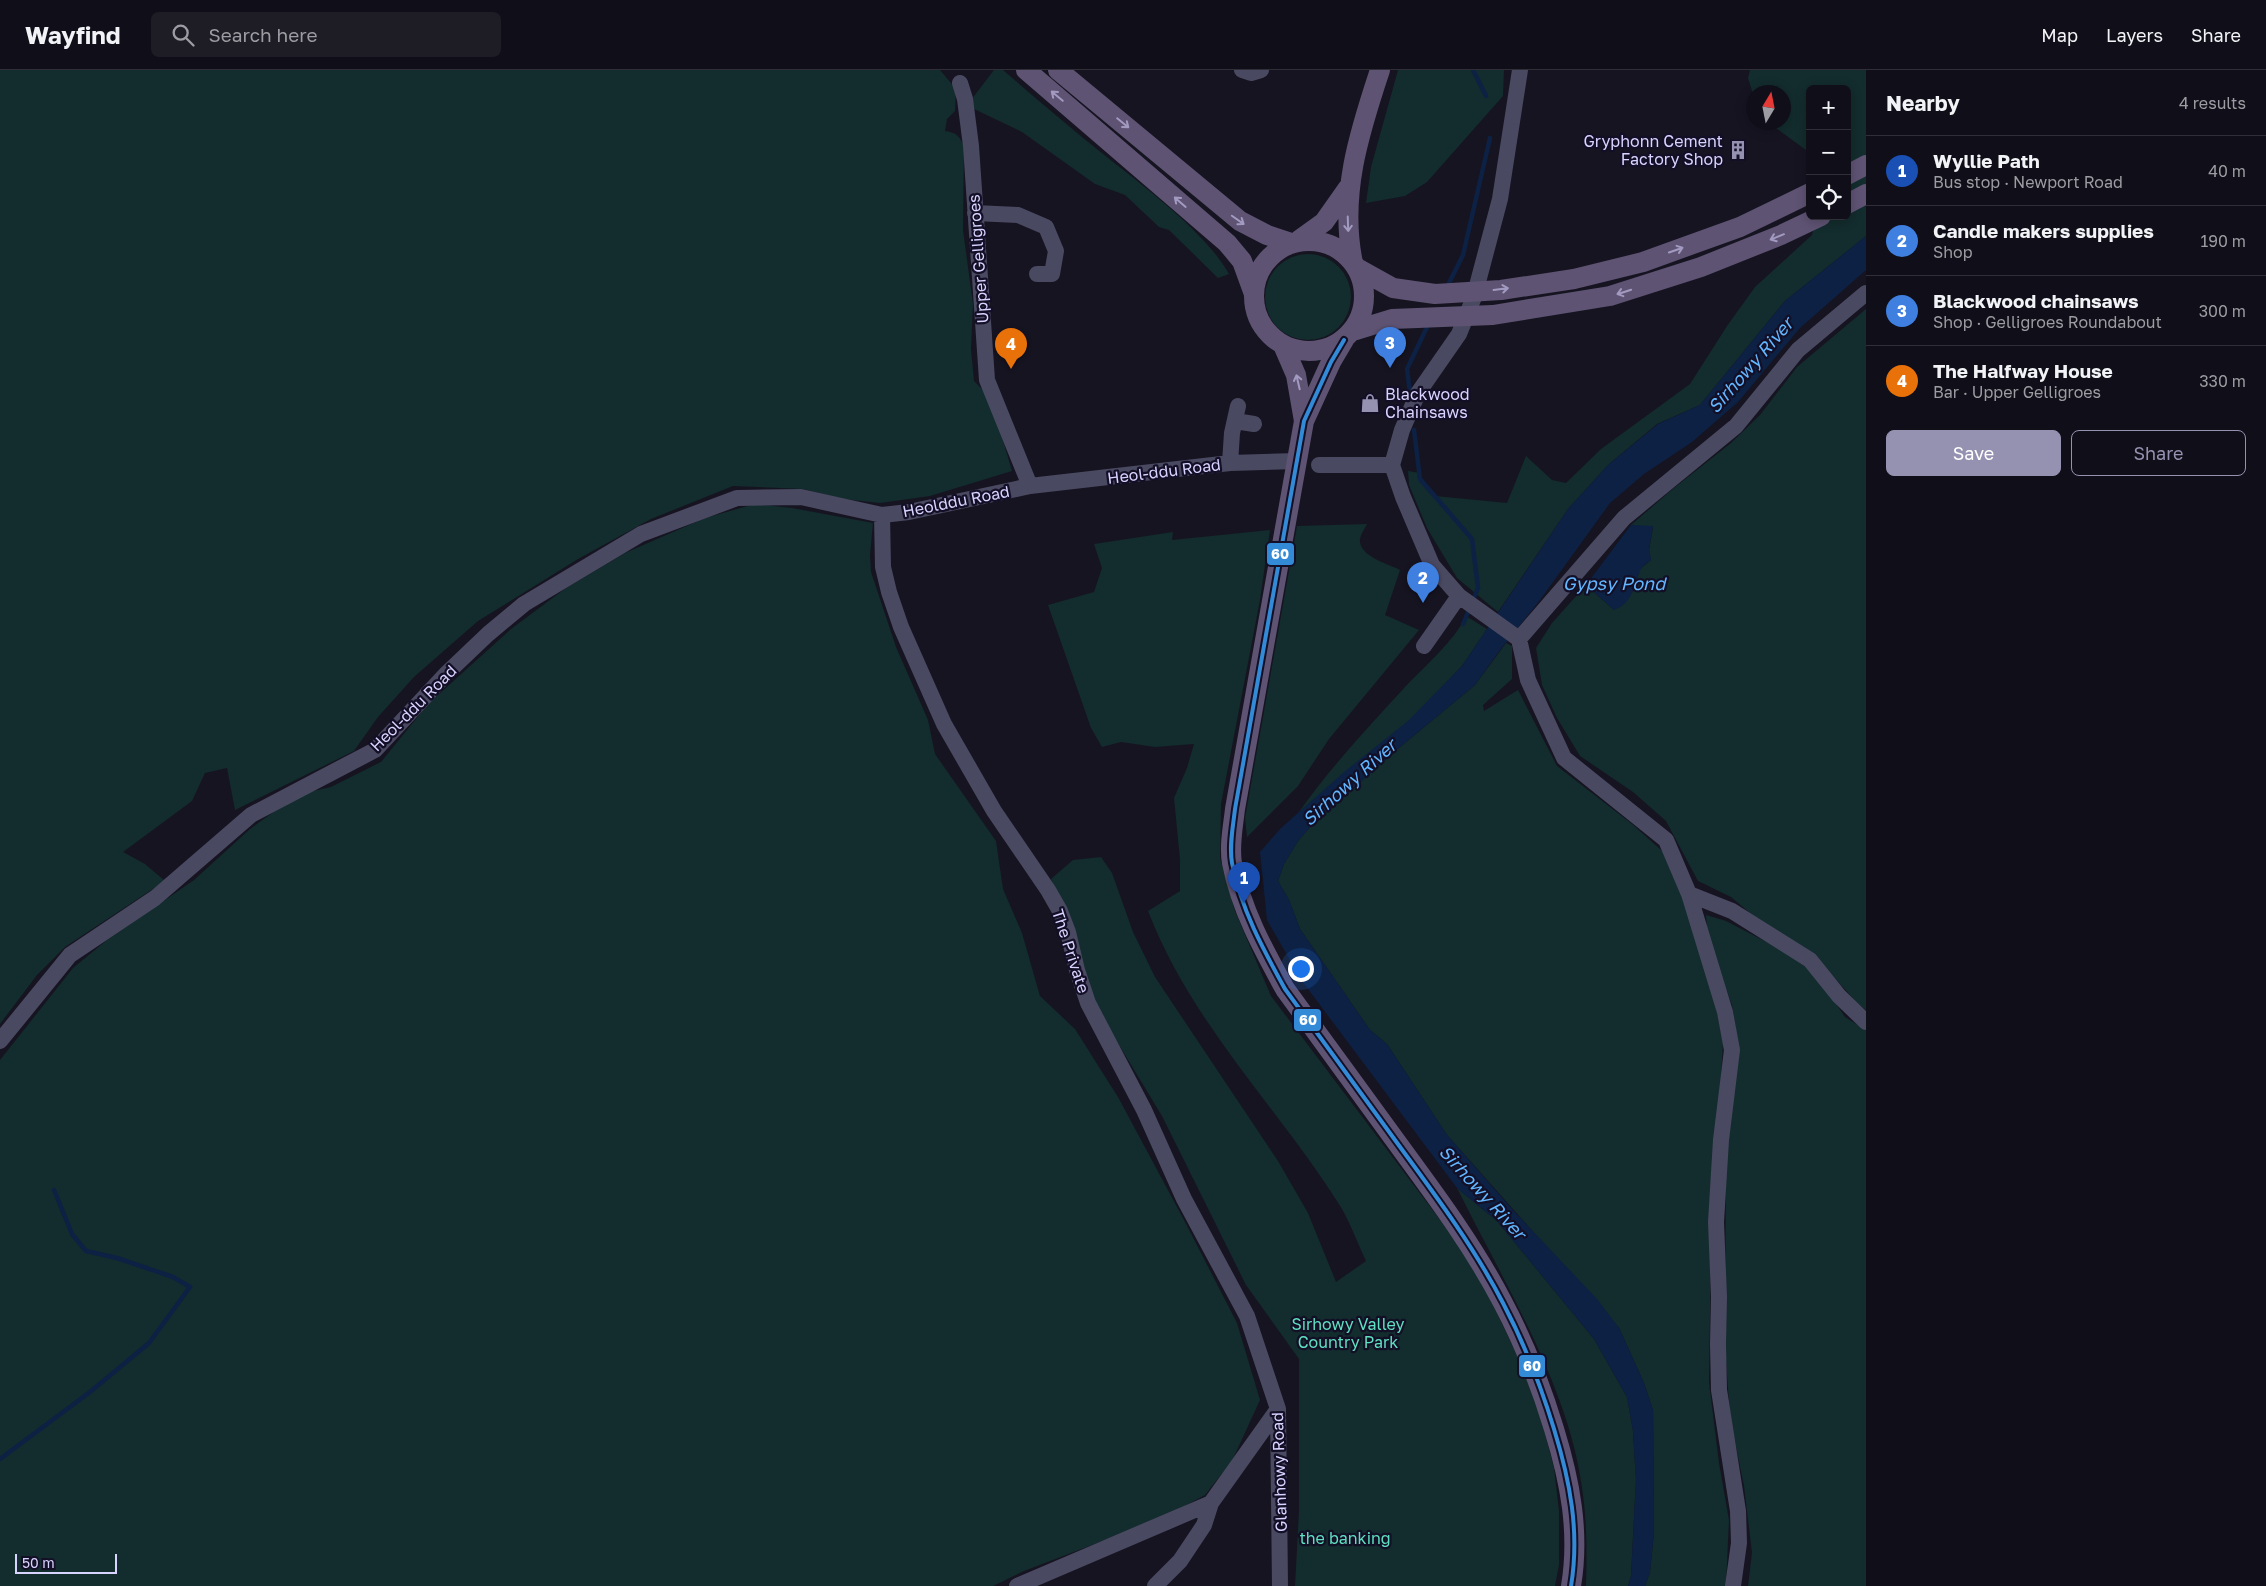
<!DOCTYPE html>
<html lang="en">
<head>
<meta charset="utf-8">
<style>
	:root { --surface:#100f19; --page:#1e1d26; --text:#f1f3f6; --muted:#9c9ca2; --line:#302f38; --accent:#9591b1 }
	body { margin:0; font-family:"Golos Text",sans-serif; background:var(--page); color:var(--text) }
	.controls { position:absolute; right:15px; top:15px; display:grid; overflow:hidden; border-radius:8px; box-shadow:0 2px 12px #0003 }
	.controls button { width:45px; height:45px; display:grid; place-items:center; padding:0; border:0; border-bottom:1px solid var(--line); background:var(--surface); color:var(--text); font:25px sans-serif }
	.compass { position:absolute; left:1746px; top:15px; width:45px; height:45px; border-radius:50%; background:var(--surface); box-shadow:0 2px 12px #0003; rotate:10deg }
	.scale { position:absolute; left:15px; bottom:12px; width:102px; box-sizing:border-box; padding-left:5px; border:2px solid #d9d4ff; border-top:0; font-size:14px; line-height:18px; white-space:nowrap; color:#d9d4ff; -webkit-text-stroke:4px #130f26; paint-order:stroke }
	.you { position:absolute; left:1300px; top:898px; width:18px; height:18px; margin:-12px; border:4px solid #fff; border-radius:50%; background:#1a73e8; box-shadow:0 0 0 8px #1a73e833 }
	.badge { display:grid; place-items:center; width:32px; height:32px; border-radius:50%; background:var(--accent); color:#fff; font-size:16px; font-weight:700 }
	.pin { position:absolute; translate:-50% -41px; filter:drop-shadow(0 1px 2px #0008) }
	.pin::after { content:''; position:absolute; top:26px; width:18px; height:15px; background:inherit; clip-path:polygon(0 0,100% 0,50% 100%) }
	.list { margin:0; padding:0; list-style:none }
	h2 { display:flex; justify-content:space-between; align-items:center; height:65px; margin:0; padding:0 20px; font-size:21px }
	h2 small { font-size:16px; font-weight:400; color:var(--muted) }
	.list li { display:grid; grid-template-columns:32px 1fr auto; gap:15px; align-items:center; box-sizing:border-box; height:70px; padding:0 20px; border-top:1px solid var(--line) }
	.list b { display:block; font-size:19px; white-space:nowrap }
	.list p { margin:0; font-size:16px; white-space:nowrap; color:var(--muted) }
	.list em { font-size:16px; font-style:normal; color:var(--muted) }
	.actions { display:flex; gap:10px; padding:15px 20px }
	.actions a { flex:1; padding:11px 0; border:1px solid var(--accent); border-radius:8px; text-align:center; font-size:18px; color:var(--accent) }
	.actions .main { background:var(--accent); color:#fff }
	.icon { flex:none; width:28px; height:28px; fill:none; stroke:currentColor; stroke-width:2; stroke-linecap:round; stroke-linejoin:round }
	.map { position:relative; flex:none; width:1866px; height:1516px; overflow:hidden }
	header { display:flex; align-items:center; gap:30px; box-sizing:border-box; height:70px; padding:0 25px; background:var(--surface); border-bottom:1px solid var(--line) }
	header strong { font-size:24px }
	nav { display:flex; gap:28px; margin-inline-start:auto; font-size:18px }
	.search { width:350px; height:45px; background:var(--page); display:flex; align-items:center; gap:12px; box-sizing:border-box; padding:0 18px; border-radius:8px; color:var(--muted); font-size:19px }
	main { display:flex }
	aside { flex:1; background:var(--surface) }
	.map>svg:first-child { display:block }
	.green { fill:#132c2d }
	.water { fill:#0d2144 }
	.lines { fill:none; stroke-linecap:round; stroke-linejoin:round }
	.stream { stroke:#0d2144; stroke-width:4.5 }
	.minor { stroke:#4a4962; stroke-width:16 }
	.major { stroke:#5e5373; stroke-width:20 }
	.bus-1-casing { stroke:#130f26; stroke-width:8 }
	.bus-1 { stroke:#338bd7; stroke-width:4 }
	.oneway { stroke:#a29ac0 }
	.labels { text-anchor:middle; dominant-baseline:central; stroke-width:4.5; stroke-linejoin:round; paint-order:stroke }
	.poi-label { font-size:16px; fill:#d9d4ff; stroke:#130f26; text-anchor:end }
	.street-label { font-size:16px; fill:#d9d4ff; stroke:#130f26 }
	.park-label { font-size:16px; fill:#5fe0c0; stroke:#130f26 }
	.water-label { font-size:18px; font-style:italic; fill:#62b6ff; stroke:#130f26 }
	.line-badge { stroke:#130f26; stroke-width:2 }
	.badge-label { font-size:14px; text-anchor:middle; font-weight:bold; fill:#fff }
</style>
</head>
<body>
<header>
<strong>Wayfind</strong>
<div class="search"><svg class="icon" aria-label="search" viewBox="0 0 24 24"><circle cx="10" cy="10" r="6"/><path d="M15 15l6 6"/></svg>Search here</div>
<nav><a>Map</a><a>Layers</a><a>Share</a></nav>
</header>
<main>
<div class="map">
<svg width="1866" height="1516" viewBox="0 0 1866 1516">
	<rect width="100%" height="100%" fill="#161421"/>
	<path class="green" d="M0,0H940L956,19L955,41L947,49L945,61C957,63 960,66 964,77L963,160L973,234L971,279L974,311L986,323L995,343L1012,401L930,426L880,433L843,429L803,419L733,416L651,449L578,489L478,551L414,607L378,647L354,681L235,740L227,698L205,703L192,731L123,782L145,794L165,811L65,877L37,905L0,954Z
		M994,0H1003C1038,30 1073,60 1108,88C1146,118 1206,163 1229,204L1218,208L1169,160L1159,157L1125,125L1095,114L1022,62L972,38L971,30Z
		M1398,0H1504L1503,26L1427,112L1405,126L1366,133L1371,97Z
		M1750,0H1866V166L1785,231L1700,335L1657,354L1608,395L1568,439L1498,542L1457,508L1427,458L1409,415L1408,401L1420,403V409L1435,426L1507,433L1526,386L1552,410L1566,413L1601,379L1690,314L1727,256L1755,217L1812,165L1817,146H1847V19H1810V83L1769,53L1784,52V22L1753,24L1748,8Z
		M1265 227a43 43 0 1 1 86 0a43 43 0 1 1-86 0Z
		M1866,239V940L1859,935L1812,883L1763,854L1731,827L1698,811L1666,751L1633,722L1580,686L1557,648L1542,615L1536,578L1552,553L1586,515L1614,540L1634,520L1640,499L1651,490L1649,480L1653,457L1631,455L1674,418L1731,373L1760,345L1797,297Z
		M755,434L792,438L873,453L870,485L871,502L896,577L928,650L935,684L996,771L1003,819L1022,863L1040,926L1075,959L1118,1027L1184,1150L1237,1253L1260,1330L1232,1391L1205,1425L1160,1449L1024,1501L993,1516H0V990L73,898L107,870L194,810L250,759L286,733L313,721L331,717L381,692L429,633L511,559L566,518L625,483L705,448Z
		M1367,454C1365,458 1361,464 1360,469C1358,486 1388,494 1400,500L1385,545L1419,560L1329,669L1298,716L1247,767L1245,748L1297,456Z
		M1270,460L1260,530L1221,734L1220,788L1235,841L1271,926L1459,1175L1488,1224L1514,1279L1538,1336L1554,1398L1559,1441V1495L1555,1516H1295L1299,1441V1289L1246,1215L1162,1046L1093,932L1074,867L1051,809L1073,790L1101,787L1112,803L1133,862L1155,907L1278,1091L1308,1143L1336,1212L1366,1191C1358,1174 1351,1155 1342,1139C1279,1038 1192,955 1148,841L1180,821V790L1174,728L1187,698L1194,674L1155,677L1121,672L1102,677L1091,658L1048,535L1094,522L1102,498L1094,474L1173,462L1172,470Z
		M1466,546L1487,559L1462,596L1409,651L1299,742C1330,698 1369,656 1406,616C1424,597 1455,570 1466,546Z
		M1506,573L1512,576V609L1483,635L1484,641L1518,620L1557,696L1632,754L1669,787L1714,926L1723,973L1711,1177L1709,1312L1719,1393L1729,1450L1726,1516H1645L1650,1502L1654,1462L1653,1340L1644,1313L1619,1258L1447,1065L1387,974L1370,960L1300,859L1289,830L1278,811L1284,794L1298,771L1311,756L1394,682L1475,615Z
		M1706,845L1726,851L1799,889L1816,904L1845,947L1866,960V1516H1748L1752,1483L1744,1416L1730,1347L1725,1275L1726,1074L1738,971L1732,935L1708,870Z
		M1457,1118L1497,1151L1594,1269L1627,1327L1633,1361L1636,1410L1631,1506L1628,1516H1586C1587,1483 1587,1450 1582,1418C1569,1317 1502,1209 1457,1118Z"/>
	<path class="water" d="M1866,166V200L1800,258L1738,332L1692,372L1644,404L1610,433L1540,530L1500,580L1475,615L1394,682L1311,756L1298,771L1284,794L1278,811L1289,830L1300,859L1370,960L1387,974L1447,1065L1511,1138L1597,1229L1619,1258L1644,1313L1653,1340L1654,1462L1650,1502L1645,1516H1628L1631,1506L1636,1410L1633,1361L1627,1327L1594,1269L1497,1151L1457,1118L1302,911L1267,850L1260,782L1280,759L1344,702L1408,651L1462,596L1568,439L1608,395L1658,354L1700,335L1785,231Z
		M1631,455L1653,456L1649,479L1651,490C1647,493 1642,496 1640,501C1633,517 1633,533 1614,540L1586,515Z"/>
	<g class="lines">
		<path class="stream" d="M1473,0L1486,26
			M1447,217L1463,185L1490,68
			M1410,323L1407,299L1429,253
			M1414,360L1420,409L1472,469L1478,518L1463,554
			M0,1389L90,1322L149,1273L190,1217L173,1207L117,1188L86,1181L72,1164L54,1120"/>
		<path class="minor" d="M1242,0L1251,3L1261,0
			M1520,0L1500,129L1474,227L1459,264L1418,323L1402,360L1392,395L1403,427L1432,495L1459,526L1519,569L1528,610L1564,688L1666,770L1689,824L1725,942L1732,980L1721,1070L1716,1152L1719,1227L1718,1274L1719,1320L1738,1441L1739,1473L1733,1516
			M960,13L965,29L971,76L987,310L1030,416
			M975,143L1018,145L1046,157L1056,181L1052,204H1037
			M1235,351L1254,354
			M1230,393L1232,363L1238,336
			M1319,395H1392
			M882,445L883,497L889,522L901,557L944,654L994,741L1048,820L1060,841L1068,862L1077,900L1088,933L1144,1040L1184,1129L1247,1246L1278,1339L1280,1516
			M1519,569L1624,448L1736,356L1798,280L1866,223
			M1424,576L1459,526
			M1689,824L1732,841L1810,890L1839,926L1866,952
			M0,971L70,885L155,828L251,745L375,680L447,603L488,564L524,534L641,464L737,428L801,427L882,445L909,442L1030,416L1230,393L1297,391
			M1017,1516L1211,1433
			M1155,1516L1180,1491L1204,1455L1211,1433L1278,1339"/>
		<path class="major" d="M1026,0L1227,173L1242,191L1254,224
			M1058,0L1240,151L1267,165L1291,173
			M1847,105L1866,95
			M1847,134L1866,124
			M1299,170L1324,152L1348,118
			M1254 226a55 55 0 1 1 110 0a55 55 0 1 1-110 0Z
			M1353,193C1339,126 1359,63 1380,0
			M1357,198L1393,218L1435,224L1501,220L1574,209L1643,192L1740,157L1810,123
			M1353,261L1392,249L1493,245L1610,226L1701,197L1781,165L1821,146
			M1344,270L1331,292L1304,351L1235,739C1233,757 1229,776 1232,793C1241,839 1263,879 1285,919C1324,973 1364,1027 1403,1081C1439,1130 1475,1179 1503,1233C1524,1273 1541,1316 1554,1359C1570,1411 1580,1462 1571,1516
			M1283,275L1296,305L1304,351"/>
		<g class="bus-1-casing">
			<path id="bus-1" d="M1344,270L1331,292L1304,351L1235,739C1233,757 1229,776 1232,793C1241,839 1263,879 1285,919C1324,973 1364,1027 1403,1081C1439,1130 1475,1179 1503,1233C1524,1273 1541,1316 1554,1359C1570,1411 1580,1462 1571,1516"/>
		</g>
		<use href="#bus-1" class="bus-1"/>
	</g>
	<defs><path id="oneway-shaft" d="M-6 0H5M1.5-3L5.5 0L1.5 3" fill="none" stroke-width="1.6" stroke-linecap="round" stroke-linejoin="round" transform="scale(1.25)"/></defs>
	<g class="oneway">
		<use href="#oneway-shaft" transform="translate(1057 26) rotate(-140)"/>
		<use href="#oneway-shaft" transform="translate(1123 53) rotate(39)"/>
		<use href="#oneway-shaft" transform="translate(1180 132) rotate(-139)"/>
		<use href="#oneway-shaft" transform="translate(1238 150) rotate(35)"/>
		<use href="#oneway-shaft" transform="translate(1348 154) rotate(88)"/>
		<use href="#oneway-shaft" transform="translate(1777 167) rotate(158)"/>
		<use href="#oneway-shaft" transform="translate(1676 180) rotate(-19)"/>
		<use href="#oneway-shaft" transform="translate(1501 219) rotate(-7)"/>
		<use href="#oneway-shaft" transform="translate(1624 222) rotate(162)"/>
		<use href="#oneway-shaft" transform="translate(1298 312) rotate(-103)"/>
	</g>
	<defs>
		<g id="building-bare" transform="scale(1.5)"><path d="M-4-6H4V6H1V3H-1V6H-4ZM-2.5-4.3h1.7v1.8h-1.7ZM.8-4.3h1.7v1.8H.8ZM-2.5-1h1.7V.8h-1.7ZM.8-1h1.7V.8H.8Z" fill="#9591b1" stroke="#130f26" stroke-width="2.5" paint-order="stroke"/></g>
		<g id="shop-bare" transform="scale(1.5)"><path d="M-5-2.5h2.3a2.7 3.5 0 0 1 5.4 0H5L5.5 6h-11ZM-1.5-2.5h3a1.5 2.3 0 0 0-3 0Z" fill="#9591b1" stroke="#130f26" stroke-width="2.5" paint-order="stroke"/></g>
	</defs>
	<g fill-rule="evenodd">
		<use href="#building-bare" x="1738" y="80"/>
		<use href="#shop-bare" x="1370" y="333"/>
	</g>
	<g class="labels">
		<g class="poi-label">
			<text x="1723" y="71">Gryphonn Cement<tspan x="1723" dy="18">Factory Shop</tspan></text>
			<text x="1385" y="324" text-anchor="start">Blackwood<tspan x="1385" dy="18">Chainsaws</tspan></text>
		</g>
		<g class="street-label">
			<text transform="translate(978 189) rotate(-94)">Upper Gelligroes</text>
			<text transform="translate(1164 401) rotate(-7)">Heol-ddu Road</text>
			<text transform="translate(956 431) rotate(-11)">Heolddu Road</text>
			<text transform="translate(413 638) rotate(-45)">Heol-ddu Road</text>
			<text transform="translate(1071 881) rotate(72)">The Private</text>
			<text transform="translate(1279 1402) rotate(-92)">Glanhowy Road</text>
		</g>
		<g class="park-label">
			<text x="1348" y="1254">Sirhowy Valley<tspan x="1348" dy="18">Country Park</tspan></text>
			<text x="1345" y="1468">the banking</text>
		</g>
		<g class="water-label">
			<text transform="translate(1750 295) rotate(-49)">Sirhowy River</text>
			<text x="1614" y="513">Gypsy Pond</text>
			<text transform="translate(1349 712) rotate(-42)">Sirhowy River</text>
			<text transform="translate(1483 1122) rotate(48)">Sirhowy River</text>
		</g>
	</g>
	<g class="line-badge">
		<rect x="1266" y="472" width="29" height="24" rx="5" fill="#338bd7"/>
		<rect x="1293" y="938" width="29" height="24" rx="5" fill="#338bd7"/>
		<rect x="1518" y="1284" width="28" height="24" rx="5" fill="#338bd7"/>
	</g>
	<g class="badge-label">
		<text x="1280" y="489">60</text>
		<text x="1308" y="955">60</text>
		<text x="1532" y="1301">60</text>
	</g>
</svg>
<div class="controls">
<button>+</button>
<button>−</button>
<button><svg class="icon" aria-label="locate" viewBox="0 0 24 24"><circle cx="12" cy="12" r="6"/><path d="M12 2v4M12 18v4M2 12h4M18 12h4"/></svg></button>
</div>
<svg class="compass" viewBox="-18 -18 36 36"><path d="M0-13l5 13h-10z" fill="#e53935"/><path d="M0 13l5-13h-10z" fill="#9c9ca2"/></svg>
<div class="scale">50 m</div>
<div class="you"></div>
<div class="pin badge" style="left:1244px;top:833px;background:#1a4fb4">1</div>
<div class="pin badge" style="left:1423px;top:533px;background:#3f7fe0">2</div>
<div class="pin badge" style="left:1390px;top:298px;background:#3f7fe0">3</div>
<div class="pin badge" style="left:1011px;top:299px;background:#e8710a">4</div>
</div>
<aside>
<h2>Nearby<small>4 results</small></h2>
<ul class="list">
<li><span class="badge" style="background:#1a4fb4">1</span><div><b>Wyllie Path</b><p>Bus stop · Newport Road</p></div><em>40 m</em></li>
<li><span class="badge" style="background:#3f7fe0">2</span><div><b>Candle makers supplies</b><p>Shop</p></div><em>190 m</em></li>
<li><span class="badge" style="background:#3f7fe0">3</span><div><b>Blackwood chainsaws</b><p>Shop · Gelligroes Roundabout</p></div><em>300 m</em></li>
<li><span class="badge" style="background:#e8710a">4</span><div><b>The Halfway House</b><p>Bar · Upper Gelligroes</p></div><em>330 m</em></li>
</ul>
<div class="actions"><a class="main">Save</a><a>Share</a></div>
</aside>
</main>
</body>
</html>
